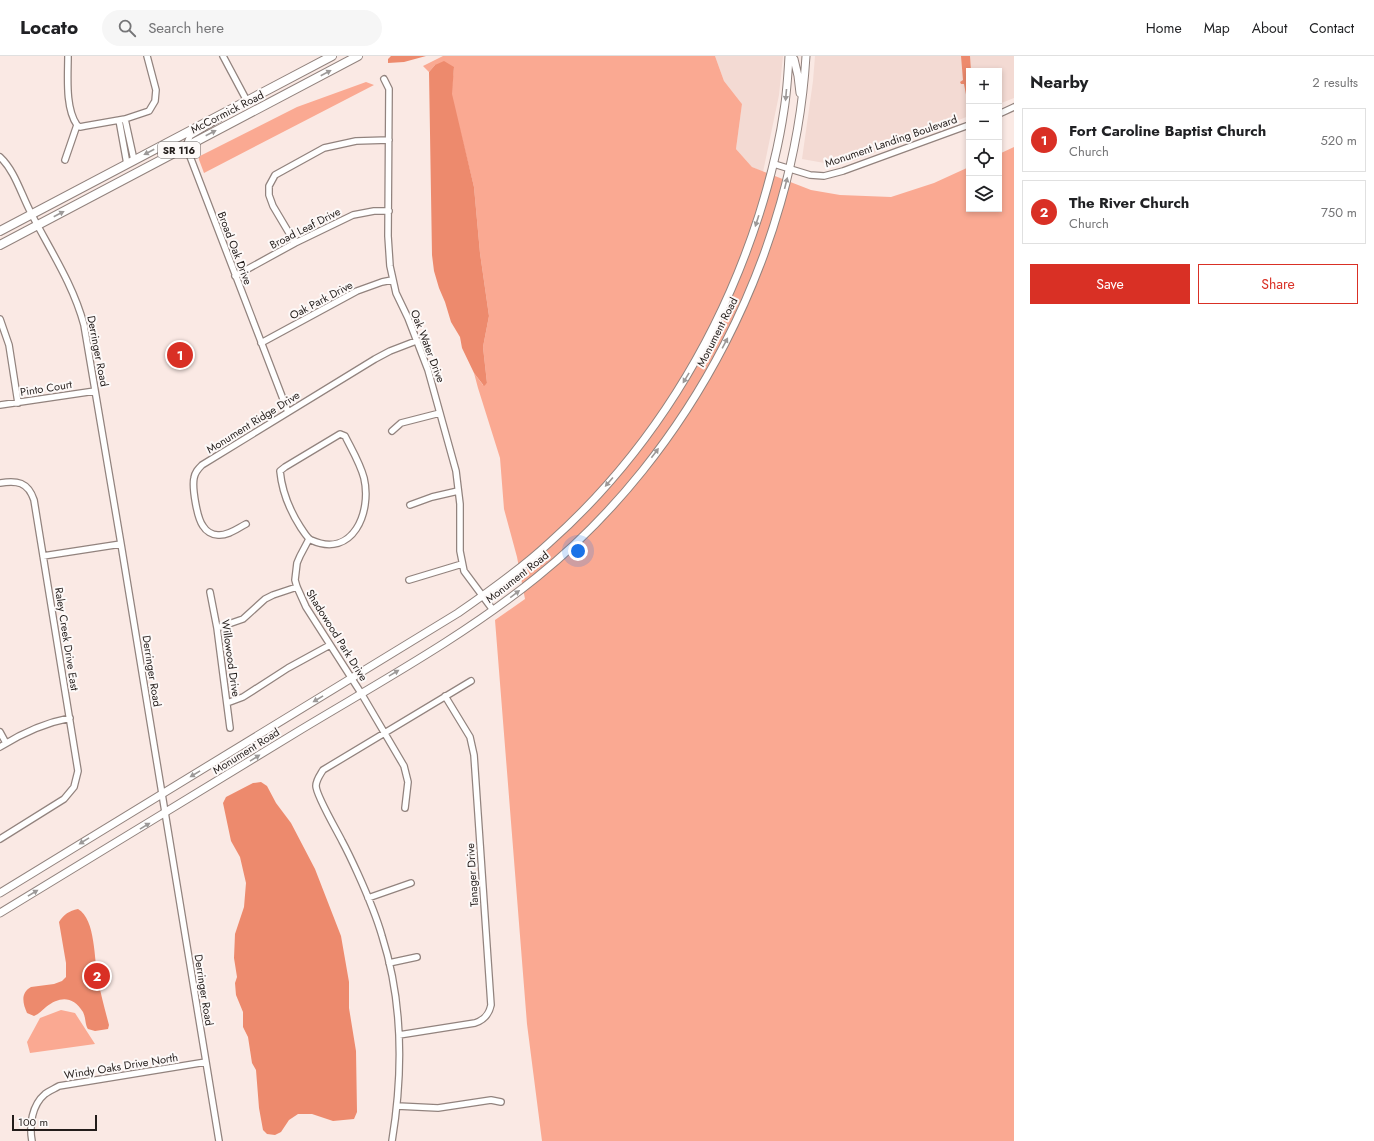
<!DOCTYPE html>
<html lang="en">
<head>
<meta charset="utf-8">
<style>
	:root { --surface:#fff; --page:#f6f6f6; --text:#202124; --muted:#757577; --line:#e0e0e0; --accent:#d93025 }
	body { margin:0; font-family:Jost,sans-serif; background:var(--page); color:var(--text) }
	.controls { position:absolute; right:12px; top:12px; display:grid; overflow:hidden; border-radius:0px; box-shadow:0 2px 6px #0003 }
	.controls button { width:36px; height:36px; display:grid; place-items:center; padding:0; border:0; border-bottom:1px solid var(--line); background:var(--surface); color:var(--text); font:20px sans-serif }
	.scale { position:absolute; left:12px; bottom:10px; width:85px; box-sizing:border-box; padding-left:4px; border:2px solid #221c1a; border-top:0; font-size:11px; line-height:14px; white-space:nowrap; color:#221c1a; -webkit-text-stroke:3px #fdf9f8; paint-order:stroke }
	.you { position:absolute; left:578px; top:495px; width:14px; height:14px; margin:-10px; border:3px solid #fff; border-radius:50%; background:#1a73e8; box-shadow:0 0 0 6px #1a73e833 }
	.badge { display:grid; place-items:center; width:26px; height:26px; border-radius:50%; background:var(--accent); color:#fff; font-size:13px; font-weight:700 }
	.pin { position:absolute; translate:-50% -50%; border:2px solid #fff; box-shadow:0 1px 4px #0006 }
	.list { margin:0; padding:0; list-style:none }
	h2 { display:flex; justify-content:space-between; align-items:center; height:52px; margin:0; padding:0 16px; font-size:17px }
	h2 small { font-size:13px; font-weight:400; color:var(--muted) }
	.list li { display:grid; grid-template-columns:26px 1fr auto; gap:12px; align-items:center; box-sizing:border-box; height:64px; margin:0 8px 8px; padding:0 8px; border:1px solid var(--line); border-radius:0px }
	.list b { display:block; font-size:15px; white-space:nowrap }
	.list p { margin:0; font-size:13px; white-space:nowrap; color:var(--muted) }
	.list em { font-size:13px; font-style:normal; color:var(--muted) }
	.actions { display:flex; gap:8px; padding:12px 16px }
	.actions a { flex:1; padding:9px 0; border:1px solid var(--accent); border-radius:0px; text-align:center; font-size:14px; color:var(--accent) }
	.actions .main { background:var(--accent); color:#fff }
	.icon { flex:none; width:22px; height:22px; fill:none; stroke:currentColor; stroke-width:2; stroke-linecap:round; stroke-linejoin:round }
	.map { position:relative; flex:none; width:1014px; height:1085px; overflow:hidden }
	header { display:flex; align-items:center; gap:24px; box-sizing:border-box; height:56px; padding:0 20px; background:var(--surface); border-bottom:1px solid var(--line) }
	header strong { font-size:19px }
	nav { display:flex; gap:22px; margin-inline-start:auto; font-size:14px }
	.search { width:280px; height:36px; background:var(--page); display:flex; align-items:center; gap:10px; box-sizing:border-box; padding:0 14px; border-radius:22px; color:var(--muted); font-size:15px }
	main { display:flex }
	aside { flex:1; background:var(--surface) }
	.map>svg:first-child { display:block }
	.built { fill:#f3dad3 }
	.green { fill:#faa992 }
	.water { fill:#ed8a6d }
	.lines { fill:none; stroke-linecap:round; stroke-linejoin:round }
	.minor-casing { stroke:#92837e; stroke-width:8 }
	.secondary-casing { stroke:#92837e; stroke-width:9 }
	.primary-casing { stroke:#92837e; stroke-width:10 }
	.minor { stroke:#fff; stroke-width:5.5 }
	.secondary { stroke:#fff; stroke-width:7 }
	.primary { stroke:#fff; stroke-width:8 }
	.oneway { fill:#9c9998 }
	.labels { text-anchor:middle; dominant-baseline:central; stroke-width:4; stroke-linejoin:round; paint-order:stroke }
	.shield { fill:#fdf9f8; stroke:#645e5d; stroke-width:1 }
	.shield-label { font-size:10px; font-weight:bold; fill:#221c1a }
	.street-label { font-size:11px; fill:#221c1a; stroke:#fdf9f8 }
</style>
</head>
<body>
<header>
<strong>Locato</strong>
<div class="search"><svg class="icon" aria-label="search" viewBox="0 0 24 24"><circle cx="10" cy="10" r="6"/><path d="M15 15l6 6"/></svg>Search here</div>
<nav><a>Home</a><a>Map</a><a>About</a><a>Contact</a></nav>
</header>
<main>
<div class="map">
<svg width="1014" height="1085" viewBox="0 0 1014 1085">
	<rect width="100%" height="100%" fill="#fae9e4"/>
	<path class="built" d="M715,0H783L779,39L763,116L752,111L736,93L742,48L724,25Z
		M815,0H1014V42L999,48V15H969V60L853,105L830,108L802,103L813,25Z"/>
	<path class="green" d="M443,0H715L724,25L742,48L736,93L752,111L811,134L840,139L891,141L934,127L969,111V153H999V98L1014,91V1085H542L527,968L495,564L525,543L517,501L504,453L500,402L478,332L474,317L483,329L487,327L483,291L489,260L480,197L474,131L451,38L454,12L435,9L429,16L423,10Z
		M366,26L374,29L204,117L198,101L297,51Z
		M61,954L75,957L95,988L30,997L27,986L40,962Z"/>
	<path class="water" d="M391,0H426L404,6L388,7V3Z
		M961,0H970L971,15H969V48L968,49L964,28H961L960,26L963,24Z
		M444,5L454,11L452,38L474,131L480,197L489,260L483,291L487,327L484,330L474,317L462,292L460,281L451,266L445,246L439,232L434,215L432,199L429,16L435,9Z
		M261,726L267,730L276,747L291,767L315,813L341,880L349,926V952L356,995L357,1056L354,1063L333,1065L312,1058H298L289,1064L281,1076L275,1079L267,1078L263,1074L259,1052L256,1014L252,1007L248,981L243,971V956L236,939L235,927L237,921L234,902L235,878L244,851L246,827L240,801L231,785L223,747L226,741L253,727Z
		M78,853C96,863 94,905 98,924C101,939 105,954 109,969L108,973L95,975L88,973C85,969 86,962 83,956C73,940 60,940 46,951C42,954 39,958 34,960L27,957C23,948 20,937 31,931L54,928L62,925L66,921V907L59,866C64,858 69,855 78,853Z"/>
	<g class="lines">
		<g class="minor-casing">
			<path id="minor" d="M68,0C68,20 65,52 77,69
				M223,0L247,45
				M384,23L389,33L388,180L390,210L396,237L408,262L428,314L456,415L460,448V495L464,515L493,554
				M999,58L1014,51
				M220,62L190,80L186,90L288,356
				M125,63L134,104
				M119,64L127,108
				M77,69L80,71L85,70L125,63L149,55L155,45L156,34L147,0
				M0,101C15,115 21,138 31,157C50,194 73,228 84,269L121,488L219,1085
				M65,104L77,69
				M774,108L810,119L824,120L843,115L969,69
				M295,187L273,150L269,139V130L275,119L324,92L356,85L389,84
				M235,220L295,187L353,159L374,155H389
				M0,263L9,289L18,347
				M261,287L357,235L382,226L392,224
				M0,349L95,335
				M392,375L401,367L440,357
				M340,378L345,380C352,394 360,407 364,422C372,456 353,503 311,484C307,482 304,476 301,472C290,455 282,436 280,415L285,411Z
				M0,427C17,424 28,426 34,444L78,715L74,731L64,743L0,783
				M410,449L432,441L458,435
				M246,468C238,472 228,480 218,479C212,479 206,475 203,470C197,462 192,432 194,422C195,416 198,413 202,409L375,303L390,295L416,285
				M309,483L300,500L297,507L295,524L297,531L306,551L361,637L404,710L408,726L405,752
				M43,500L121,488
				M409,524L462,508
				M210,536L217,572L230,672
				M217,572L243,563L265,543L273,539L297,531
				M227,647L243,641L288,612L330,589
				M0,676L6,687
				M0,691C22,677 44,667 70,662
				M368,842L411,827
				M389,907L417,901
				M399,979L475,967C484,964 489,959 491,949L474,699L470,681L445,640
				M397,1050L438,1052L491,1044L501,1046
				M32,1085C29,1069 32,1049 45,1038C49,1035 54,1033 59,1030L206,1006
				M392,1085C403,1018 403,946 382,880C376,859 367,838 358,818C353,807 348,796 342,785C337,775 316,739 316,730C316,724 320,719 323,714L471,625"/>
		</g>
		<g class="secondary-casing">
			<path id="secondary" d="M790,0L794,3L798,20L800,37
				M0,837L458,557C490,535 521,513 549,487C648,399 719,284 759,159C770,124 779,89 784,54C787,36 788,18 789,0
				M0,857C99,797 198,736 297,676C378,627 463,581 537,521C691,397 794,197 806,0"/>
		</g>
		<g class="primary-casing">
			<path id="primary" d="M0,175L332,0
				M0,189L358,0"/>
		</g>
		<use href="#minor" class="minor"/>
		<use href="#secondary" class="secondary"/>
		<use href="#primary" class="primary"/>
	</g>
	<defs><path id="oneway-solid" d="M-6-.8H1V-3.2L6.5 0L1 3.2V.8H-6Z"/></defs>
	<g class="oneway">
		<use href="#oneway-solid" transform="translate(326 17) rotate(-28)"/>
		<use href="#oneway-solid" transform="translate(786 39) rotate(95)"/>
		<use href="#oneway-solid" transform="translate(211 77) rotate(-27)"/>
		<use href="#oneway-solid" transform="translate(149 96) rotate(152)"/>
		<use href="#oneway-solid" transform="translate(786 127) rotate(-76)"/>
		<use href="#oneway-solid" transform="translate(59 158) rotate(-28)"/>
		<use href="#oneway-solid" transform="translate(757 165) rotate(108)"/>
		<use href="#oneway-solid" transform="translate(725 287) rotate(-62)"/>
		<use href="#oneway-solid" transform="translate(686 322) rotate(121)"/>
		<use href="#oneway-solid" transform="translate(655 397) rotate(-53)"/>
		<use href="#oneway-solid" transform="translate(609 426) rotate(131)"/>
		<use href="#oneway-solid" transform="translate(515 538) rotate(-37)"/>
		<use href="#oneway-solid" transform="translate(394 617) rotate(-31)"/>
		<use href="#oneway-solid" transform="translate(318 643) rotate(149)"/>
		<use href="#oneway-solid" transform="translate(255 702) rotate(-32)"/>
		<use href="#oneway-solid" transform="translate(195 718) rotate(149)"/>
		<use href="#oneway-solid" transform="translate(145 770) rotate(-31)"/>
		<use href="#oneway-solid" transform="translate(84 785) rotate(148)"/>
		<use href="#oneway-solid" transform="translate(33 837) rotate(-31)"/>
	</g>
	<g class="labels">
		<rect class="shield" x="158" y="86" width="42" height="16" rx="3"/>
		<g class="shield-label">
			<text x="179" y="94">SR 116</text>
		</g>
		<g class="street-label">
			<text transform="translate(227 56) rotate(-27)">McCormick Road</text>
			<text transform="translate(891 85) rotate(-19)">Monument Landing Boulevard</text>
			<text transform="translate(305 172) rotate(-27)">Broad Leaf Drive</text>
			<text transform="translate(235 192) rotate(69)">Broad Oak Drive</text>
			<text transform="translate(321 244) rotate(-28)">Oak Park Drive</text>
			<text transform="translate(717 276) rotate(-63)">Monument Road</text>
			<text transform="translate(428 290) rotate(69)">Oak Water Drive</text>
			<text transform="translate(98 295) rotate(79)">Derringer Road</text>
			<text transform="translate(46 332) rotate(-9)">Pinto Court</text>
			<text transform="translate(253 366) rotate(-32)">Monument Ridge Drive</text>
			<text transform="translate(517 521) rotate(-38)">Monument Road</text>
			<text transform="translate(337 579) rotate(58)">Shadowood Park Drive</text>
			<text transform="translate(67 583) rotate(81)">Raley Creek Drive East</text>
			<text transform="translate(231 602) rotate(82)">Willowood Drive</text>
			<text transform="translate(152 615) rotate(81)">Derringer Road</text>
			<text transform="translate(246 695) rotate(-32)">Monument Road</text>
			<text transform="translate(472 819) rotate(-94)">Tanager Drive</text>
			<text transform="translate(204 934) rotate(81)">Derringer Road</text>
			<text transform="translate(121 1010) rotate(-9)">Windy Oaks Drive North</text>
		</g>
	</g>
</svg>
<div class="controls">
<button>+</button>
<button>−</button>
<button><svg class="icon" aria-label="locate" viewBox="0 0 24 24"><circle cx="12" cy="12" r="6"/><path d="M12 2v4M12 18v4M2 12h4M18 12h4"/></svg></button>
<button><svg class="icon" aria-label="layers" viewBox="0 0 24 24"><path d="M12 4l9 5-9 5-9-5zM3 14l9 5 9-5"/></svg></button>
</div>
<div class="scale">100 m</div>
<div class="you"></div>
<div class="pin badge" style="left:180px;top:299px">1</div>
<div class="pin badge" style="left:97px;top:920px">2</div>
</div>
<aside>
<h2>Nearby<small>2 results</small></h2>
<ul class="list">
<li><span class="badge">1</span><div><b>Fort Caroline Baptist Church</b><p>Church</p></div><em>520 m</em></li>
<li><span class="badge">2</span><div><b>The River Church</b><p>Church</p></div><em>750 m</em></li>
</ul>
<div class="actions"><a class="main">Save</a><a>Share</a></div>
</aside>
</main>
</body>
</html>
